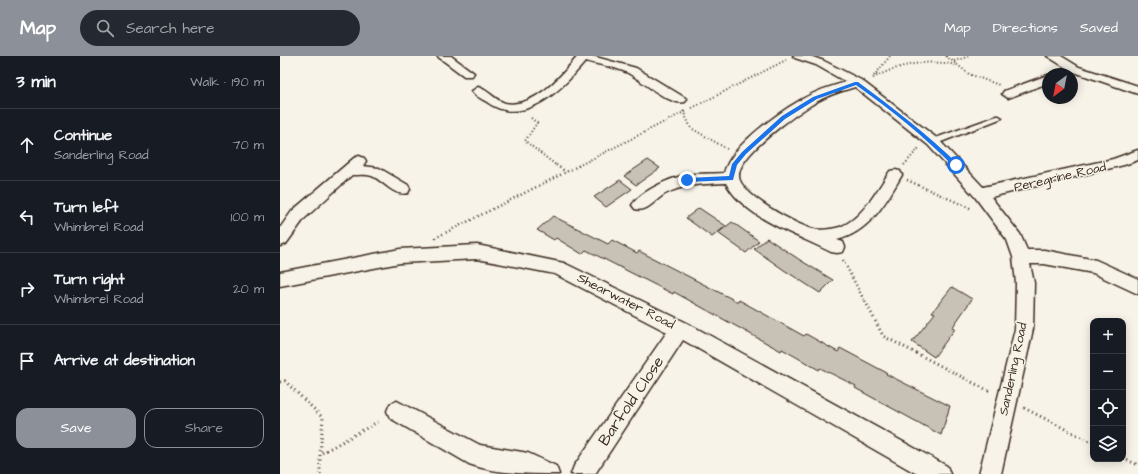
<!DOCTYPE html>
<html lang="en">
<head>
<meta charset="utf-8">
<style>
	:root { --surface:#171b24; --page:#242831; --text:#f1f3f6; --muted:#9ea1a6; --line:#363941; --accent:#8c9099 }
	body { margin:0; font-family:"Architects Daughter",sans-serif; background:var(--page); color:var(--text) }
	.controls { position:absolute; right:12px; bottom:12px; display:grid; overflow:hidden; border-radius:8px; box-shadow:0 2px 10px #0003 }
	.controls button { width:36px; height:36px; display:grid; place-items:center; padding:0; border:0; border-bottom:1px solid var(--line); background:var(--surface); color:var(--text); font:20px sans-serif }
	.compass { position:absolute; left:762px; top:12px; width:36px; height:36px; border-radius:50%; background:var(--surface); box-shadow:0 2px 10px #0003; rotate:212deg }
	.stop { position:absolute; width:12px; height:12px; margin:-9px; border:3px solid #1a73e8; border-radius:50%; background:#fff }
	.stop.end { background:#1a73e8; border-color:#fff; box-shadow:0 1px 4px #0008 }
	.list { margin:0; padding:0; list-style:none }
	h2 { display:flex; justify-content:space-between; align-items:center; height:52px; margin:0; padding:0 16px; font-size:17px }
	h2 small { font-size:13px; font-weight:400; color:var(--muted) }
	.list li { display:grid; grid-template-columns:26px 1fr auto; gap:12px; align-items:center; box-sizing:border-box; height:72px; padding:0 16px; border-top:1px solid var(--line) }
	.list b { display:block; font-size:15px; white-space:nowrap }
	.list p { margin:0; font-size:13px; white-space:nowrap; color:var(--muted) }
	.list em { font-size:13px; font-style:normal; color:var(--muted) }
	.actions { display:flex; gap:8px; padding:12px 16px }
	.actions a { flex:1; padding:9px 0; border:1px solid var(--accent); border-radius:12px; text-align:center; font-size:14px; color:var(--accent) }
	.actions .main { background:var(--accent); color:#fff }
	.icon { flex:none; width:22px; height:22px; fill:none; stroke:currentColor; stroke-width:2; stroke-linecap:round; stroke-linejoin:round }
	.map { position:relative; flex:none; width:858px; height:418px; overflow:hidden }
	header { display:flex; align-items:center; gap:24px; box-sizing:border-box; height:56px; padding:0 20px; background:var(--accent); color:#fff }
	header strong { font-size:19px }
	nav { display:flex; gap:22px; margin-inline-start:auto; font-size:14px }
	.search { width:280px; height:36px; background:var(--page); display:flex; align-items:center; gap:10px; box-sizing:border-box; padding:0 14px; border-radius:22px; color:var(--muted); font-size:15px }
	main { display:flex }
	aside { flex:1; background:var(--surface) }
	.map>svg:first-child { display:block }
	.building { fill:#c8c1b6; stroke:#3b2a1e }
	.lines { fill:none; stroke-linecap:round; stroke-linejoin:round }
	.service-casing { stroke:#3b2a1e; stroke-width:3 }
	.minor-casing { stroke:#3b2a1e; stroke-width:3 }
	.path-far2 { stroke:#3b2a1e; stroke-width:2; stroke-dasharray:1 2.5; stroke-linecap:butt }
	.path-far1 { stroke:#3b2a1e; stroke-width:2.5; stroke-dasharray:1 3; stroke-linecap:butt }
	.path { stroke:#3b2a1e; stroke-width:3; stroke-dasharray:1 3.5; stroke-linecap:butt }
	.service { fill:#f7f3e8; fill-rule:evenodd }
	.minor { fill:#f7f3e8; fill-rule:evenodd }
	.route { fill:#1a73e8 }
	.labels { text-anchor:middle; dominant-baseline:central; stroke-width:3; stroke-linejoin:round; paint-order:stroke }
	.street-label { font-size:13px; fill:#3b2a1e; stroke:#f7f3e8 }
	.near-street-label { font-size:16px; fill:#3b2a1e; stroke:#f7f3e8 }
</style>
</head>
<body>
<header>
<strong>Map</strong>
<div class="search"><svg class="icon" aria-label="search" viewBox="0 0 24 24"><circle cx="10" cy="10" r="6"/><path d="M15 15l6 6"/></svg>Search here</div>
<nav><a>Map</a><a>Directions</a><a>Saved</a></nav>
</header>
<main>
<aside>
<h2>3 min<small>Walk · 190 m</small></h2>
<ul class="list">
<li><svg class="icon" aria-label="ahead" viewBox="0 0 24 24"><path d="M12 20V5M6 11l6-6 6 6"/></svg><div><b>Continue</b><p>Sanderling Road</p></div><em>70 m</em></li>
<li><svg class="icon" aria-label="left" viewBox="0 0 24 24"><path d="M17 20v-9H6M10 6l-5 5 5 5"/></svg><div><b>Turn left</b><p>Whimbrel Road</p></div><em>100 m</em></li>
<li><svg class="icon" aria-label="right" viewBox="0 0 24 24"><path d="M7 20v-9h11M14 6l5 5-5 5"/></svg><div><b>Turn right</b><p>Whimbrel Road</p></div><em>20 m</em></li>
<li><svg class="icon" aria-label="arrive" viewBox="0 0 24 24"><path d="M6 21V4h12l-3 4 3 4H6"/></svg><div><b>Arrive at destination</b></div></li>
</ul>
<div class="actions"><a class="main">Save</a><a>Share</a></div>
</aside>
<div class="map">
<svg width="858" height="418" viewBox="0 0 858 418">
	<rect width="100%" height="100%" fill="#f7f3e8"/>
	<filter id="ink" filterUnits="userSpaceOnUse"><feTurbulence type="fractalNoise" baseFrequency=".025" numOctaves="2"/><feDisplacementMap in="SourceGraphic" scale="8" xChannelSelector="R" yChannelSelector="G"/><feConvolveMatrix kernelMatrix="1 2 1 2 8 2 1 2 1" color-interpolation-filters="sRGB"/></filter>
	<g filter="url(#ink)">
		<path class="building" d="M368,104L380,112L356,129L344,120Z
			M340,124L352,133L326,151L314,141Z
			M419,152L446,170L432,181L406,162Z
			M273,160L328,188L332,184L357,197L359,195L458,246L459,244L524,280L526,278L558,296L560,292L607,317L606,318L670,350L661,379L575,332L576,330L540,312L539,314L502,293L501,295L394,236L393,238L306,194L302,198L276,182L274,184L257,174Z
			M452,166L479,185L466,197L438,177Z
			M487,182L520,204L553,224L540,237L504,214L474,193Z
			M672,231L692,243L672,272L675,273L654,301L632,286L655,257L652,256Z"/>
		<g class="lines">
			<g class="service-casing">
				<path id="service" d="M717,60H719L722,62L656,88H653L649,86L650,84Z"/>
			</g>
			<g class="minor-casing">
				<path id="minor" d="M157,0H171L194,17L192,20H184Z
					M298,0H312L356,12L407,43L405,46C389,50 362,24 348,17C336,11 319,9 306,5C283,32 244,73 207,46C202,43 195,40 192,35L198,31C208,34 215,44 225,47C254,53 282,19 298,0Z
					M513,0H530L544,5L581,24L658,83L703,131L833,103L858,94V104L844,109L711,141L740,178L747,194H764L816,204L858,223V238L813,217L764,208H750L754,227L753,273L721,418H699L735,273L736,227L733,201L727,184L695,141L648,89L575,31C562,35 550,38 538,45C520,55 458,98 459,120C459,138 516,169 533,173C540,175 553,173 560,171C583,162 597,134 610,115L615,114L620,115L622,119C606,146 590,176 557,184L563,186L565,191L563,196L557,197L551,196C518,179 464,162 446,127C425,128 406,128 387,137C376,142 368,157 355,153L352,149C361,135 390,122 406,119C418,117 432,118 444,117C451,88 508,49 534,37C545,32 556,29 566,26L536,9L515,2Z
					M767,0H781L799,11L858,30V38L791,15Z
					M768,19V27L728,42L722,38L724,35Z
					M79,100L84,102L86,105L83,110L99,112L128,129L130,133L128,137C114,141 104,125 92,120C86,118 78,119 72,119L24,163L6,188L0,190V172L12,155L74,102Z
					M197,189L284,207L407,267L667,410L670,418H637L403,284L315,418H291L294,410L387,276L275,218L197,203L120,207L0,230V216L120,193Z
					M117,345L200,389L248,397L276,410L279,418C250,418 217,418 189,408L110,362L107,355L110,348Z"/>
			</g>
			<path class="path-far2" d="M666,0L689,18L719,29
				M674,5L690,0
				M594,20L610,0
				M593,22C620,8 647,3 677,9
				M412,52L506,4
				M403,55L411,72L447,93
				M251,62L257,67L245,85L277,110
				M624,109L639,92
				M298,110L406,55"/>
			<path class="path-far1" d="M276,109L286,116
				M627,124L692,153
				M155,182L300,109
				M563,204L585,246"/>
			<path class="path" d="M585,245L603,280L711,336
				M0,326L5,325L43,362L40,398
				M744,352L813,387
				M843,402L858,409
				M40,418V398L101,364"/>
			<use href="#service" class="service"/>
			<use href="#minor" class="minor"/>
		</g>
	</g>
	<path class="route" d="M575,26H578C613,52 647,78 678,108V111H674C644,80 611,54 576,29L537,43L505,63L466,98L457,109L453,124L407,126L404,124L407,122L449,120L452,108L462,96L502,60L533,41Z"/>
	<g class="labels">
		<g class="street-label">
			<text transform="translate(780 121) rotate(-13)">Peregrine Road</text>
			<text transform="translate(346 245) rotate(27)">Shearwater Road</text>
			<text transform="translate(733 313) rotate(-78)">Sanderling Road</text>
		</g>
		<g class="near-street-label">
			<text transform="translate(351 345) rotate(-56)">Barfold Close</text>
		</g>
	</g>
</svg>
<div class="controls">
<button>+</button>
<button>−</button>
<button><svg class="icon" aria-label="locate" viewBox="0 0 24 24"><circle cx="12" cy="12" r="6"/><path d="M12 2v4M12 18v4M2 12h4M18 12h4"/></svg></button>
<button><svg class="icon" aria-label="layers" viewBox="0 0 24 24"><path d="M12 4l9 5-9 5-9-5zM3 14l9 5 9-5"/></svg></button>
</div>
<svg class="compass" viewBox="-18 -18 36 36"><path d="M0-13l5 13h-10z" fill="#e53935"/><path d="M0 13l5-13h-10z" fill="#9ea1a6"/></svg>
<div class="stop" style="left:676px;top:109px"></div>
<div class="stop end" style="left:407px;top:124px"></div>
</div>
</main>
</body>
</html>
